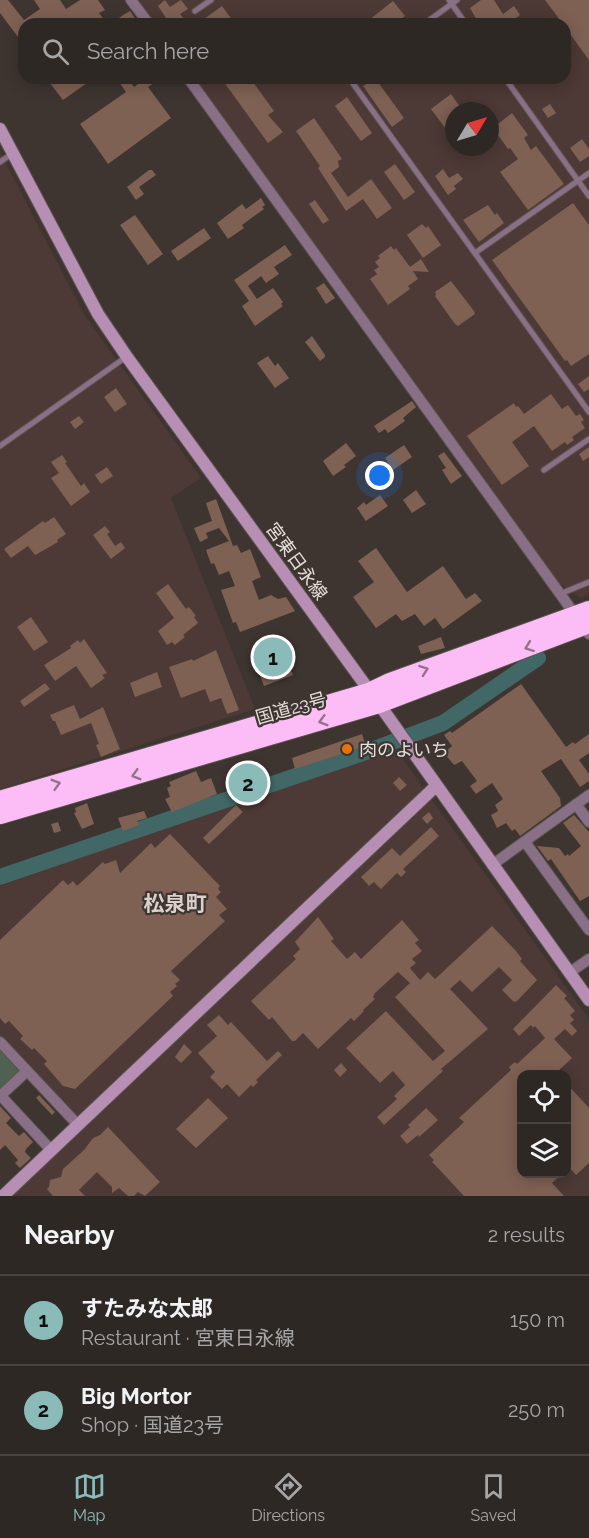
<!DOCTYPE html>
<html lang="en">
<head>
<meta charset="utf-8">
<style>
	:root { --surface:#2e2825; --page:#3a3432; --text:#f1f3f6; --muted:#a7a6a7; --line:#494442; --accent:#8bbbb9 }
	body { margin:0; font-family:Raleway,"Noto Sans JP",sans-serif; background:var(--page); color:var(--text) }
	.controls { position:absolute; right:18px; bottom:18px; display:grid; overflow:hidden; border-radius:12px; box-shadow:0 3px 15px #0003 }
	.controls button { width:54px; height:54px; display:grid; place-items:center; padding:0; border:0; border-bottom:2px solid var(--line); background:var(--surface); color:var(--text); font:30px sans-serif }
	.compass { position:absolute; left:445px; top:102px; width:54px; height:54px; border-radius:50%; background:var(--surface); box-shadow:0 3px 15px #0003; rotate:52deg }
	.you { position:absolute; left:380px; top:476px; width:21px; height:21px; margin:-15px; border:4px solid #fff; border-radius:50%; background:#1a73e8; box-shadow:0 0 0 9px #1a73e833 }
	.badge { display:grid; place-items:center; width:39px; height:39px; border-radius:50%; background:var(--accent); color:#111; font-size:20px; font-weight:700 }
	.pin { position:absolute; translate:-50% -50%; border:3px solid #fff; box-shadow:0 2px 6px #0006 }
	.list { margin:0; padding:0; list-style:none }
	h2 { display:flex; justify-content:space-between; align-items:center; height:78px; margin:0; padding:0 24px; font-size:26px }
	h2 small { font-size:20px; font-weight:400; color:var(--muted) }
	.list li { display:grid; grid-template-columns:39px 1fr auto; gap:18px; align-items:center; box-sizing:border-box; height:90px; padding:0 24px; border-top:2px solid var(--line) }
	.list b { display:block; font-size:22px; white-space:nowrap }
	.list p { margin:0; font-size:20px; white-space:nowrap; color:var(--muted) }
	.list em { font-size:20px; font-style:normal; color:var(--muted) }
	.icon { flex:none; width:33px; height:33px; fill:none; stroke:currentColor; stroke-width:2; stroke-linecap:round; stroke-linejoin:round }
	.map { position:relative; flex:none; width:589px; height:1196px; overflow:hidden }
	.search { position:absolute; background:var(--surface); box-shadow:0 3px 15px #0003; left:18px; right:18px; top:18px; height:66px; display:flex; align-items:center; gap:15px; box-sizing:border-box; padding:0 21px; border-radius:18px; color:var(--muted); font-size:22px }
	.sheet { height:258px; background:var(--surface) }
	nav { display:flex; justify-content:space-around; align-items:center; box-sizing:border-box; height:84px; border-top:2px solid var(--line); background:var(--surface); font-size:16px; color:var(--muted) }
	nav a { display:grid; justify-items:center; gap:3px }
	nav .on { color:var(--accent) }
	.map>svg:first-child { display:block }
	.industrial { fill:#4d3935; fill-rule:evenodd }
	.green { fill:#4f6252 }
	.lines { fill:none; stroke-linecap:round; stroke-linejoin:round }
	.river { stroke:#416767; stroke-width:16 }
	.building { fill:#7e6153 }
	.lane-casing { stroke:#5c5450; stroke-width:7 }
	.street-casing { stroke:#5c5450; stroke-width:12 }
	.secondary-casing { stroke:#5c5450; stroke-width:14 }
	.highway-casing { stroke:#5c5450; stroke-width:20 }
	.lane { stroke:#8a7087; stroke-width:5 }
	.street { stroke:#8a7087; stroke-width:10 }
	.secondary { stroke:#b88fb4; stroke-width:12 }
	.highway { stroke:#fcbdf6; stroke-width:18 }
	.oneway { stroke:#94728a }
	.food-dot { fill:#e8710a; stroke:#3e3531; stroke-width:2 }
	.labels { text-anchor:middle; dominant-baseline:central; stroke-width:4.5; stroke-linejoin:round; paint-order:stroke }
	.street-label { font-size:18px; fill:#e5dfdc; stroke:#3e3531 }
	.poi-label { font-size:18px; fill:#e5dfdc; stroke:#3e3531; text-anchor:start }
	.quarter-label { font-size:21px; font-weight:bold; fill:#dbd0cb; stroke:#3e3531 }
</style>
</head>
<body>
<div class="map">
<svg width="589" height="1196" viewBox="0 0 589 1196">
	<rect width="100%" height="100%" fill="#3e3531"/>
	<path class="industrial" d="M139,0H589V594L581,598L555,580L195,78H565V24H156ZM454,111H490V147H454Z
		M0,152L85,316L201,478L171,498L255,709L0,789Z
		M394,747L589,1019V1196H12L84,1127L0,1036V886ZM522,1074H566V1174H522Z"/>
	<path class="green" d="M0,1047L20,1068V1072L0,1090Z"/>
	<g class="lines">
		<path class="river" d="M0,877L369,751L443,723L538,658"/>
	</g>
	<path class="building" d="M0,0H8L24,20L40,9L34,0H60L66,9L80,0H98L105,10L99,13L107,24H97L93,18L84,24H24V45L0,13Z
		M165,0L170,7L181,0L188,9L180,14L188,24H170L158,6Z
		M481,0H494L503,14L514,6L520,15L508,24H479L470,8Z
		M545,0H589V60L565,27V24H563Z
		M393,1L405,16L395,24H364Z
		M222,6L235,24H197Z
		M130,11L139,24H111L123,15Z
		M46,78H94L63,100Z
		M124,78H127L134,87L146,78H161L148,87L171,118L108,164L80,124L126,92L119,82Z
		M221,78H250L274,111L268,115L283,132L268,143Z
		M375,78L404,118L392,127L363,86Z
		M451,94L463,111H454V140L431,109Z
		M347,97L372,133L361,141L335,106Z
		M550,104L556,113L548,118L542,109Z
		M512,113L528,135L524,138L531,150L536,146L564,184L528,210L500,172L518,159L510,148L508,149L493,128Z
		M314,118L342,159L338,161L339,167L331,173L348,197L371,179L392,208L377,219L363,199L346,211L318,168L320,166L296,131Z
		M582,139L589,149V156L580,162L570,148Z
		M395,164L415,192L404,200L384,172Z
		M443,169L449,178L458,173L463,179L454,186L456,189L448,195L435,176Z
		M149,170H152L156,175L139,187L144,194L136,200L127,187Z
		M261,198L265,205L262,207L264,209L242,225L244,228L228,239L217,223L242,204L246,209Z
		M315,200L329,220L323,224L309,204Z
		M573,203L589,225V354L571,366L567,360L565,361L492,260Z
		M488,205L495,215L497,213L504,223L479,242L463,220Z
		M135,215L163,254L148,265L120,225Z
		M422,224L426,228L428,226L441,245L423,258L407,235Z
		M204,228L211,238L178,261L171,251Z
		M285,245L292,255L274,267L279,274L266,283L261,276L248,286L257,299L273,288L283,302L281,304L283,306L255,326L242,306L249,301L234,280Z
		M391,246L394,250L396,248L410,267L421,259L429,272L413,271L418,279L408,286L410,289L388,305L370,279L377,274L374,270L379,267L375,262L380,258L378,256Z
		M451,281L474,311L475,314L458,326L455,324L435,296L436,295L435,292Z
		M324,283L335,298L326,304L316,288Z
		M312,336L325,355V357L320,361L305,342Z
		M268,356L275,366L278,363L289,378L275,388L257,363Z
		M589,376V389L584,392L578,384Z
		M116,388L127,404L115,412L104,397Z
		M551,394L562,409L568,405L576,416L580,414L584,420L581,422L585,428L572,437L574,440L567,445L565,442L552,451L534,426L512,442L529,466L502,485L467,436L514,403L516,407L518,406L524,414Z
		M412,401L416,407L403,418L405,421L388,433L385,429L379,433L374,426Z
		M79,416L84,422L75,429L70,422Z
		M346,443L356,456L344,465L346,467L333,476L323,461Z
		M404,445L412,457L393,470L385,458Z
		M589,447V457L583,461L579,454Z
		M444,452L462,476L451,484L442,470L446,468L438,456Z
		M62,455L67,462L65,463L81,486L84,483L90,492L71,506L51,478L59,473L51,462Z
		M107,467L113,476L101,484L95,475Z
		M416,490L426,504L412,513L403,500Z
		M380,495L388,506L366,521L357,508L364,502L366,505Z
		M216,499L233,546L237,545L241,553L250,549L261,577L252,581L259,600L271,595L278,599L286,597L295,611L240,632L236,622L233,623L221,590L235,586L229,571L219,575L214,563L211,564L206,550L229,541L219,528L206,533L208,538L200,542L194,528L212,521L206,503Z
		M54,517L66,534L57,540L58,542L37,554L35,555L28,546L11,558L4,549L43,521L45,523Z
		M105,526L110,532L107,534L115,546L121,542L125,548L111,559L93,535Z
		M376,548L407,592L443,566L466,599L475,593L482,601L443,629L435,618L424,626L415,614L402,621L396,614L376,628L353,597L374,582L358,561Z
		M168,584L186,609L189,607L196,616L194,617L198,623L183,635L185,637L175,645L172,642L167,645L158,631L174,618L156,593Z
		M31,617L48,642L34,651L17,627Z
		M441,637L445,648L421,654L418,646Z
		M84,639L107,673L102,675L105,678L91,688L76,666L55,681L44,665L71,648L70,646L78,640L80,643Z
		M281,640L287,655L291,653L294,662L288,664L293,675L264,686L251,651Z
		M216,650L239,710L227,714L221,698L210,702L205,689L181,698L169,667L192,659L193,661Z
		M157,672L162,687L135,697L130,683Z
		M45,683L50,689L24,707L20,701Z
		M521,684L566,747L573,742L575,744L589,734V753L579,760L589,774V781L580,787L561,759L541,771L560,798L561,806L520,836L515,829L512,831L506,823L497,828L491,815L498,811L495,805L503,799L492,783L476,794L470,786L477,781L462,761L454,765L444,753L452,746L444,735L450,731L452,733Z
		M74,705L80,719L103,707L120,749L101,757L96,745L99,744L91,723L61,735L55,721H53L50,715Z
		M362,734L366,746L295,769L292,758Z
		M263,770L265,777L243,786L244,789L234,792L233,788L230,789L228,781Z
		M196,771L201,782L211,778L217,794L172,812L165,799L170,797L167,788L171,786L169,782Z
		M399,777L407,785L400,791L393,783Z
		M87,803L94,824L82,829L74,813L76,812L75,808Z
		M236,805L243,812L209,844L203,838Z
		M144,811L147,818L137,821L139,825L123,831L118,818Z
		M429,812L433,818L427,824L422,818Z
		M574,815L589,832V896L580,901L551,859L548,861L537,846L559,848L565,856L568,854L569,856L581,846L563,823Z
		M58,822L61,831L54,833L51,824Z
		M431,827L439,836L403,869L406,872L401,877L397,873L381,889L374,882L369,886L361,877L392,848L400,856Z
		M170,834L220,886L218,889L221,892L216,897L227,909L219,915L225,921L171,971L180,980L175,984L177,986L170,992L173,996L75,1089L63,1086L44,1064L47,1061L34,1048L32,1050L20,1039L23,1036L9,1021L5,1024L0,1018V940L63,880L68,885L73,881L77,886L103,862L105,864L116,860L120,873L151,843L155,848Z
		M318,917L334,939L331,941L347,959L355,952L361,959L402,920L419,940L415,943L422,951L412,959L416,963L410,968L420,980L428,972L435,979L492,926L516,951L522,959L520,961L537,980L517,1001L514,1002L502,990L512,980L499,967L472,992L460,980L450,989L488,1029L441,1069L443,1071L384,1125L377,1117L397,1099L394,1096L405,1085L393,1071L380,1083L346,1048L386,1011L433,1061L445,1051L395,997L410,983L398,972L375,993L373,997L375,999L363,1010L364,1011L354,1021L351,1018L318,1049L303,1033L295,1041H292L272,1017L269,1020L251,1001L296,959L293,956L300,949L295,942Z
		M556,985L567,996L564,998L575,1011L570,1015L574,1020L570,1023L577,1031L572,1036L565,1029L554,1039L572,1058L555,1074H522V1173H563L552,1183L564,1196H464L436,1166L432,1162L434,1160L429,1155L464,1122L459,1118L511,1070L509,1067L515,1062L517,1064L545,1038L535,1026L533,1028L531,1025L519,1036L513,1029Z
		M219,1015L228,1025L231,1022L267,1061L278,1051L282,1055L256,1080L258,1082L253,1087L251,1085L239,1097L227,1084L222,1089L210,1077L215,1072L198,1053L217,1036L207,1025Z
		M184,1044L192,1052L181,1063L175,1057Z
		M341,1063L347,1070L340,1077L334,1070Z
		M567,1084L589,1108V1163L576,1175L567,1165Z
		M39,1095L55,1112L52,1115L36,1098Z
		M208,1098L228,1118L196,1148L176,1129Z
		M0,1106L11,1118L6,1123L19,1136L24,1132L33,1142L26,1149L25,1152L31,1158L20,1168L15,1163L18,1160L5,1145L0,1150Z
		M426,1108L438,1120L419,1137L418,1135L407,1144L400,1136L410,1127L408,1125Z
		M108,1127L160,1182L145,1196L138,1192L134,1196H128L119,1188L112,1193V1187L97,1172L79,1190L85,1196H53L47,1189L49,1187L50,1180L61,1177L63,1169L84,1150L93,1138L100,1135Z"/>
	<g class="lines">
		<g class="lane-casing">
			<path id="lane" d="M449,0L466,24
				M195,11L211,0
				M424,24L457,0
				M349,78L589,412
				M505,78L589,196
				M0,162L13,153
				M475,253L589,173
				M0,446L126,357
				M544,470L589,439
				M560,594L589,582"/>
		</g>
		<g class="street-casing">
			<path id="street" d="M131,0L149,24
				M188,78L589,634
				M576,804L589,822
				M525,842L589,930
				M492,865L589,795
				M569,973L589,959
				M0,1042L78,1125
				M0,1095L51,1150
				M0,1096L27,1071"/>
		</g>
		<g class="secondary-casing">
			<path id="secondary" d="M0,129L98,314L127,357L379,704L589,1000
				M3,1196L436,786"/>
		</g>
		<g class="highway-casing">
			<path id="highway" d="M0,800L369,692L390,682L589,610
				M0,815L379,704L589,624"/>
		</g>
		<use href="#lane" class="lane"/>
		<use href="#street" class="street"/>
		<use href="#secondary" class="secondary"/>
		<use href="#highway" class="highway"/>
	</g>
	<defs><path id="oneway-chevron" d="M-2-3.5L2.5 0L-2 3.5" fill="none" stroke-width="1.6" stroke-linecap="round" stroke-linejoin="round" transform="scale(1.5)"/></defs>
	<g class="oneway">
		<use href="#oneway-chevron" transform="translate(529 647) rotate(159)"/>
		<use href="#oneway-chevron" transform="translate(424 670) rotate(-20)"/>
		<use href="#oneway-chevron" transform="translate(323 721) rotate(164)"/>
		<use href="#oneway-chevron" transform="translate(136 775) rotate(164)"/>
		<use href="#oneway-chevron" transform="translate(56 784) rotate(-16)"/>
	</g>
	<circle class="food-dot" cx="347" cy="749" r="6"/>
	<g class="labels">
		<g class="street-label">
			<text transform="translate(297 561) rotate(54)">宮東日永線</text>
			<text transform="translate(291 708) rotate(-16)">国道23号</text>
		</g>
		<g class="poi-label">
			<text x="359" y="749">肉のよいち</text>
		</g>
		<g class="quarter-label">
			<text x="175" y="903">松泉町</text>
		</g>
	</g>
</svg>
<div class="controls">
<button><svg class="icon" aria-label="locate" viewBox="0 0 24 24"><circle cx="12" cy="12" r="6"/><path d="M12 2v4M12 18v4M2 12h4M18 12h4"/></svg></button>
<button><svg class="icon" aria-label="layers" viewBox="0 0 24 24"><path d="M12 4l9 5-9 5-9-5zM3 14l9 5 9-5"/></svg></button>
</div>
<svg class="compass" viewBox="-18 -18 36 36"><path d="M0-13l5 13h-10z" fill="#e53935"/><path d="M0 13l5-13h-10z" fill="#a7a6a7"/></svg>
<div class="you"></div>
<div class="pin badge" style="left:273px;top:657px">1</div>
<div class="pin badge" style="left:248px;top:783px">2</div>
<div class="search"><svg class="icon" aria-label="search" viewBox="0 0 24 24"><circle cx="10" cy="10" r="6"/><path d="M15 15l6 6"/></svg>Search here</div>
</div>
<section class="sheet">
<h2>Nearby<small>2 results</small></h2>
<ul class="list">
<li><span class="badge">1</span><div><b>すたみな太郎</b><p>Restaurant · 宮東日永線</p></div><em>150 m</em></li>
<li><span class="badge">2</span><div><b>Big Mortor</b><p>Shop · 国道23号</p></div><em>250 m</em></li>
</ul>
</section>
<nav>
<a class="on"><svg class="icon" aria-label="map" viewBox="0 0 24 24"><path d="M3 6l6-2 6 2 6-2v14l-6 2-6-2-6 2zM9 4v14M15 6v14"/></svg>Map</a>
<a><svg class="icon" aria-label="directions" viewBox="0 0 24 24"><path d="M12 3l9 9-9 9-9-9zM9 14v-3h6M13 9l2 2-2 2"/></svg>Directions</a>
<a><svg class="icon" aria-label="saved" viewBox="0 0 24 24"><path d="M7 4h10v16l-5-4-5 4z"/></svg>Saved</a>
</nav>
</body>
</html>
